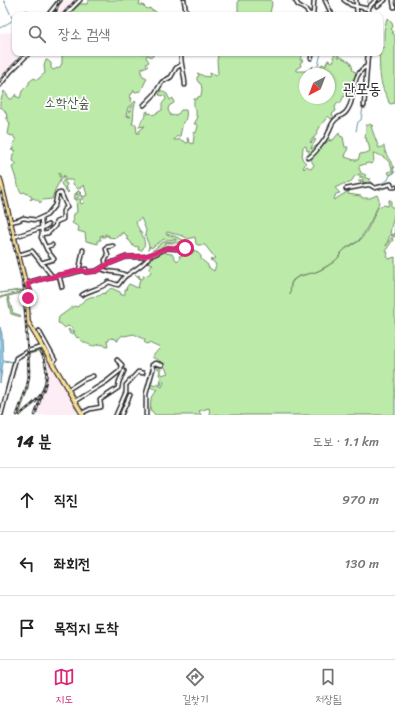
<!DOCTYPE html>
<html lang="ko">
<head>
<meta charset="utf-8">
<style>
	:root { --surface:#fff; --page:#f6f6f6; --text:#222; --muted:#767676; --line:#e0e0e0; --accent:#db2777 }
	body { margin:0; font-family:Sriracha,"Poor Story",sans-serif; background:var(--page); color:var(--text) }
	.compass { position:absolute; left:299px; top:68px; width:36px; height:36px; border-radius:50%; background:var(--surface); box-shadow:0 1px 3px #0004; rotate:222deg }
	.stop { position:absolute; width:12px; height:12px; margin:-9px; border:3px solid #db2777; border-radius:50%; background:#fff }
	.stop.end { background:#db2777; border-color:#fff; box-shadow:0 1px 4px #0008 }
	.list { margin:0; padding:0; list-style:none }
	h2 { display:flex; justify-content:space-between; align-items:center; height:52px; margin:0; padding:0 16px; font-size:17px }
	h2 small { font-size:13px; font-weight:400; color:var(--muted) }
	.list li { display:grid; grid-template-columns:26px 1fr auto; gap:12px; align-items:center; box-sizing:border-box; height:64px; padding:0 16px; border-top:1px solid var(--line) }
	.list b { display:block; font-size:15px; white-space:nowrap }
	.list em { font-size:13px; font-style:normal; color:var(--muted) }
	.icon { flex:none; width:22px; height:22px; fill:none; stroke:currentColor; stroke-width:2; stroke-linecap:round; stroke-linejoin:round }
	.map { position:relative; flex:none; width:395px; height:415px; overflow:hidden }
	.search { position:absolute; background:var(--surface); box-shadow:0 1px 3px #0004; left:12px; right:12px; top:12px; height:44px; display:flex; align-items:center; gap:10px; box-sizing:border-box; padding:0 14px; border-radius:8px; color:var(--muted); font-size:15px }
	.sheet { height:244px; background:var(--surface) }
	nav { display:flex; justify-content:space-around; align-items:center; box-sizing:border-box; height:56px; border-top:1px solid var(--line); background:var(--surface); font-size:11px; color:var(--muted) }
	nav a { display:grid; justify-items:center; gap:2px }
	nav .on { color:var(--accent) }
	.map>svg:first-child { display:block }
	.built { fill:#fdedf5 }
	.green { fill:#bbeaa9; stroke:#738a6a; fill-rule:evenodd }
	.water { fill:#94d5f6; stroke:#6a91a5 }
	.lines { fill:none; stroke-linecap:round; stroke-linejoin:round }
	.stream { stroke:#6a91a5; stroke-width:1 }
	.minor-casing { stroke:#2b2b2b; stroke-width:5.5 }
	.major-casing { stroke:#2b2b2b; stroke-width:6 }
	.minor { stroke:#fff; stroke-width:2.5 }
	.major { stroke:#fadf96; stroke-width:3.5 }
	.rail-casing { stroke:#2b2b2b; stroke-width:2.5 }
	.rail { stroke:#fff; stroke-width:1; stroke-dasharray:3; stroke-linecap:butt }
	.route { stroke:#db2777; stroke-width:5 }
	.labels { text-anchor:middle; dominant-baseline:central; stroke-width:3.5; stroke-linejoin:round; paint-order:stroke }
	.park-label { font-size:14px; fill:#4f5b4a; stroke:#fff }
	.quarter-label { font-size:16px; fill:#2b2b2b; stroke:#fff }
</style>
</head>
<body>
<div class="map">
<svg width="395" height="415" viewBox="0 0 395 415">
	<rect width="100%" height="100%" fill="#fff"/>
	<filter id="ink" filterUnits="userSpaceOnUse"><feTurbulence type="fractalNoise" baseFrequency=".025" numOctaves="2"/><feDisplacementMap in="SourceGraphic" scale="8" xChannelSelector="R" yChannelSelector="G"/><feConvolveMatrix kernelMatrix="1 2 1 2 8 2 1 2 1" color-interpolation-filters="sRGB"/></filter>
	<g filter="url(#ink)">
		<path class="built" d="M59,0H78L63,15H46L52,10Z
			M15,32V53H27L0,82V33Z
			M49,359L69,395L81,415H35L45,384L47,370L45,361Z"/>
		<path class="green" d="M88,0H138L140,2L139,5H143L147,9L150,8L151,10L155,11L159,15H68L80,4H87Z
			M238,0H271L272,4L270,13L272,15H238Z
			M387,18L392,23L393,27L391,29L394,32L392,33L395,35V103L391,104L389,103C388,96 383,92 382,85C379,74 380,64 379,53H380V49L384,47V31Z
			M62,53H153L154,54L152,57L147,55L146,57L149,62L146,64L148,66L142,68L141,73L143,76L147,78L141,91L135,92L134,90L132,94H131L130,98H132L130,106L128,107L126,116L131,117L128,115L129,111H131L130,107H132V104L135,101L136,102C132,109 135,116 132,124H136L137,133H139V131L145,126L138,127L140,125L142,119L144,118L146,115V112L148,111V114L151,113L153,115L162,110V104L166,99L165,96L159,95L161,90L167,94L170,100L173,98L174,103L169,106L168,110L171,116L178,114L181,110H186C187,114 186,118 185,121L183,122L180,136H177L174,140H179V139L187,143H188L187,138H188L189,142L193,144L194,136L193,132L196,133L198,126L197,124H194L198,117L196,116V109L194,108V99H197L198,97L201,96L202,89L201,84L199,83L198,81L197,80V77H198L199,75L197,73L202,75L203,76L209,77L210,73L216,76L218,74L217,60L218,57L216,53H304L300,60H304L300,63L301,66L296,69V71H309L313,66L312,69L314,74L321,67V65L323,64L325,66L328,60H329L330,62L334,61L333,57L336,53L339,54L338,57H341L346,60L349,61L352,66L353,71L356,72L355,75L357,76C348,82 353,91 348,98L344,96L340,104L338,102L335,107L336,111L332,114L334,118L331,119L328,116L321,125L314,138H313L310,142L311,143L314,139L316,140L312,146L311,149L319,144L320,146L309,157V150L307,151L306,146L303,147L302,159L306,163L303,168L304,169L307,166L311,169L314,165L311,160C317,150 323,146 331,138L329,141L333,140L339,133L340,136L343,137L345,147H348L345,157L354,160H358L360,154L366,153L370,151L368,142L366,141L367,139L365,138L366,129V124L367,126L370,124L373,126H371C373,133 376,140 379,148L384,146C385,155 390,160 395,168L393,167L394,173L390,175L387,172L392,171C392,161 382,155 373,153L374,160L371,164L368,163L359,166V168L361,173L366,175L365,176V178L371,179L369,181L372,183L371,186L358,187L349,191L348,189L349,188L370,185V184L360,185L366,183L362,182L364,181L359,182V180H362L363,178L362,176L360,178V174L355,176L350,183L343,184L335,188L340,193L336,194L334,199L335,200L337,198L349,191L348,194L361,196L362,198H370L377,195C378,197 379,198 379,201C379,208 364,233 360,239C357,243 353,243 349,246C343,249 341,254 337,259C334,262 322,269 318,271C310,275 300,273 293,280C289,284 291,290 290,295C291,291 290,284 293,281C299,274 310,275 318,271C322,270 333,263 336,260C339,258 339,255 341,253C346,247 354,245 359,241C367,234 373,217 378,207L383,205L388,206L389,200H391V207H395C395,216 391,224 390,234L394,235L395,227V237L390,235L386,246L392,237L393,240L386,250L388,253L387,256L389,259L395,257V415H210L209,408L199,411L201,415H155L152,411H150L151,399L157,390L149,387L150,384L156,386L157,384L162,387L164,382L162,381L161,385H160L161,377L159,375L160,370L157,368L158,366L161,369L162,375L168,373L162,362L152,357L160,348L149,343L147,344L144,342L145,340L134,334L124,336L123,335L118,339V341H117L116,339L111,338L107,341L108,346L99,344L96,346C90,346 82,342 78,337L77,338L74,333L70,334L68,329L71,331L75,332L71,327L67,326L65,328L61,324L58,323L59,317L74,306L77,307C81,304 83,300 88,298C93,295 99,298 103,293L104,294L111,288L120,292L121,295L125,294V289H127L126,288L129,284L138,288L140,279L135,274L137,276L139,275L140,278L142,279L144,277L143,276L148,275L151,272L149,267L153,264L146,262L149,258L154,256V255L166,249L162,253L165,251L166,253L172,254L177,261L180,258L179,256L181,255L182,256L185,254L186,249L190,250L189,252L192,254V250L196,251L201,256V259L208,265V267L214,271L216,265L213,261L210,260L215,258L205,245H198L196,244L195,237L188,239L183,236L167,232L166,234L174,236L188,242V243H166L159,250L153,254L152,251L163,242L175,241L176,239L166,240L164,239L151,248L150,246L148,250L149,246L145,235L146,230L141,218L137,221L136,223C139,231 149,241 142,250H138L139,247L133,246L130,241L127,239V236L124,233H121V236L119,235L116,238L108,237L109,235L106,236V234H105V237H102L103,235L100,236L101,240H98V244L86,241L85,233L78,231L79,227L72,223L74,220L73,218L74,214L77,212L76,199H81L80,203L82,204L85,201L82,199L81,195L74,200L75,194L79,190L76,195L79,194L80,191L81,195L85,197V196L87,195L84,185L78,189L73,184V181L72,180H65V183L67,184V185L65,187L69,192L68,193L61,184L65,178L64,175L63,178L61,177L59,173V176L61,179L55,190L52,199L43,200L40,203L38,200H36L34,198L30,200L32,197L24,192L22,193L20,191L12,167L17,164L12,161L13,154L16,151L11,150L14,149L13,144L16,141L13,135L11,136L8,134L10,123L8,121V117L6,119L7,114H6L5,111L1,107L0,108V102L4,91L10,99H12L16,94L15,96L20,98L22,91L29,84V82L34,78L37,80L45,73L44,66L46,60H47L51,63V68L53,70L60,67L62,63ZM305,74H329V98H305Z
			M20,290L0,293L23,290L25,319L22,293L8,296L13,313L20,315L21,317L11,314L7,296L0,298V297L23,291Z
			M41,349L40,351C49,368 50,385 36,401C31,406 24,410 19,415H17L28,382V352ZM37,352L41,353C48,366 47,386 37,398C32,404 25,409 19,415L28,389L30,371L29,354Z"/>
		<path class="water" d="M0,327L2,334L3,360L13,362L8,361L3,362L0,383Z"/>
		<g class="lines">
			<path class="stream" d="M4,0L13,20
				M20,15L27,10
				M367,15L368,0
				M0,28L15,19
				M369,59L372,53
				M318,66L321,53
				M359,72L363,67
				M351,99L353,86
				M356,131L358,122L361,120L363,107
				M327,132L330,126
				M379,186L382,183L388,180L390,175L395,172
				M349,191L354,189"/>
			<g class="minor-casing">
				<path id="minor" d="M184,0L186,12L188,15
					M295,0L298,5L306,10L309,14H313
					M325,0L332,15
					M344,0L351,5L368,9
					M356,0L357,15
					M393,0L394,7H395
					M377,6L385,0
					M48,15L60,0
					M65,15L80,0
					M313,15L314,0
					M327,15L331,12
					M368,15L369,7L376,0
					M181,53C180,64 185,74 185,85
					M311,58L313,53
					M0,85L11,71L29,53
					M144,105L154,95L162,82L171,77L176,68L181,65
					M364,106L368,53
					M308,158C314,155 325,140 328,134C330,129 331,124 335,120C341,114 345,117 350,105C355,92 352,74 367,66
					M346,189L367,185H370L375,188L391,184L392,187H395
					M41,218L42,234L41,237L47,250L54,259L41,263
					M10,222L19,220L23,218L36,220L47,215L55,205L57,194L61,193L67,207L63,211V219L56,222L55,226L48,233L42,234
					M41,229L48,225
					M14,237L41,228
					M46,247L52,245
					M19,255L32,251L52,276
					M106,265L105,260L108,256L106,249L107,247L113,246
					M102,269C109,273 119,271 125,275
					M82,270L86,272L96,271L106,265L126,257H143L155,254L167,248L191,250
					M79,271L83,250
					M59,275L62,287
					M27,283L44,278L69,274L86,269
					M82,295C91,289 101,289 109,282L118,285C121,282 123,277 127,275C133,271 148,262 149,256
					M39,331L55,360L53,363
					M69,389L83,380L93,376
					M75,401L106,382L121,370L122,365L117,360
					M82,413L90,409L101,407L100,400L118,388L119,382L124,371
					M1,415L16,358L28,351L43,347
					M116,415L126,392V385L138,372L143,373
					M121,415L130,395
					M146,415V394L153,369L152,365L155,363L162,365"/>
			</g>
			<g class="major-casing">
				<path id="major" d="M0,179L24,278L30,291L27,302L28,322L83,415"/>
			</g>
			<use href="#minor" class="minor"/>
			<use href="#major" class="major"/>
			<g class="rail-casing">
				<path id="rail" d="M55,15L59,0
					M62,15L76,0
					M0,81L5,74L25,53
					M0,189L24,288L29,377L26,390L17,415
					M20,415C25,409 32,406 37,400C49,386 49,367 41,352
					M35,415L41,397"/>
			</g>
			<use href="#rail" class="rail"/>
		</g>
	</g>
	<g class="lines" filter="url(#ink)">
		<path class="route" d="M28,298L30,291L28,284L34,281L82,270L86,272L98,271L106,265L126,257L146,256L167,248H185"/>
	</g>
	<g class="labels">
		<g class="park-label">
			<text x="67" y="102">소학산숲</text>
		</g>
		<g class="quarter-label">
			<text x="362" y="88">관포동</text>
		</g>
	</g>
</svg>
<svg class="compass" viewBox="-18 -18 36 36"><path d="M0-13l5 13h-10z" fill="#e53935"/><path d="M0 13l5-13h-10z" fill="#767676"/></svg>
<div class="stop" style="left:185px;top:248px"></div>
<div class="stop end" style="left:28px;top:298px"></div>
<div class="search"><svg class="icon" aria-label="search" viewBox="0 0 24 24"><circle cx="10" cy="10" r="6"/><path d="M15 15l6 6"/></svg>장소 검색</div>
</div>
<section class="sheet">
<h2>14 분<small>도보 · 1.1 km</small></h2>
<ul class="list">
<li><svg class="icon" aria-label="ahead" viewBox="0 0 24 24"><path d="M12 20V5M6 11l6-6 6 6"/></svg><div><b>직진</b></div><em>970 m</em></li>
<li><svg class="icon" aria-label="left" viewBox="0 0 24 24"><path d="M17 20v-9H6M10 6l-5 5 5 5"/></svg><div><b>좌회전</b></div><em>130 m</em></li>
<li><svg class="icon" aria-label="arrive" viewBox="0 0 24 24"><path d="M6 21V4h12l-3 4 3 4H6"/></svg><div><b>목적지 도착</b></div></li>
</ul>
</section>
<nav>
<a class="on"><svg class="icon" aria-label="map" viewBox="0 0 24 24"><path d="M3 6l6-2 6 2 6-2v14l-6 2-6-2-6 2zM9 4v14M15 6v14"/></svg>지도</a>
<a><svg class="icon" aria-label="directions" viewBox="0 0 24 24"><path d="M12 3l9 9-9 9-9-9zM9 14v-3h6M13 9l2 2-2 2"/></svg>길찾기</a>
<a><svg class="icon" aria-label="saved" viewBox="0 0 24 24"><path d="M7 4h10v16l-5-4-5 4z"/></svg>저장됨</a>
</nav>
</body>
</html>
